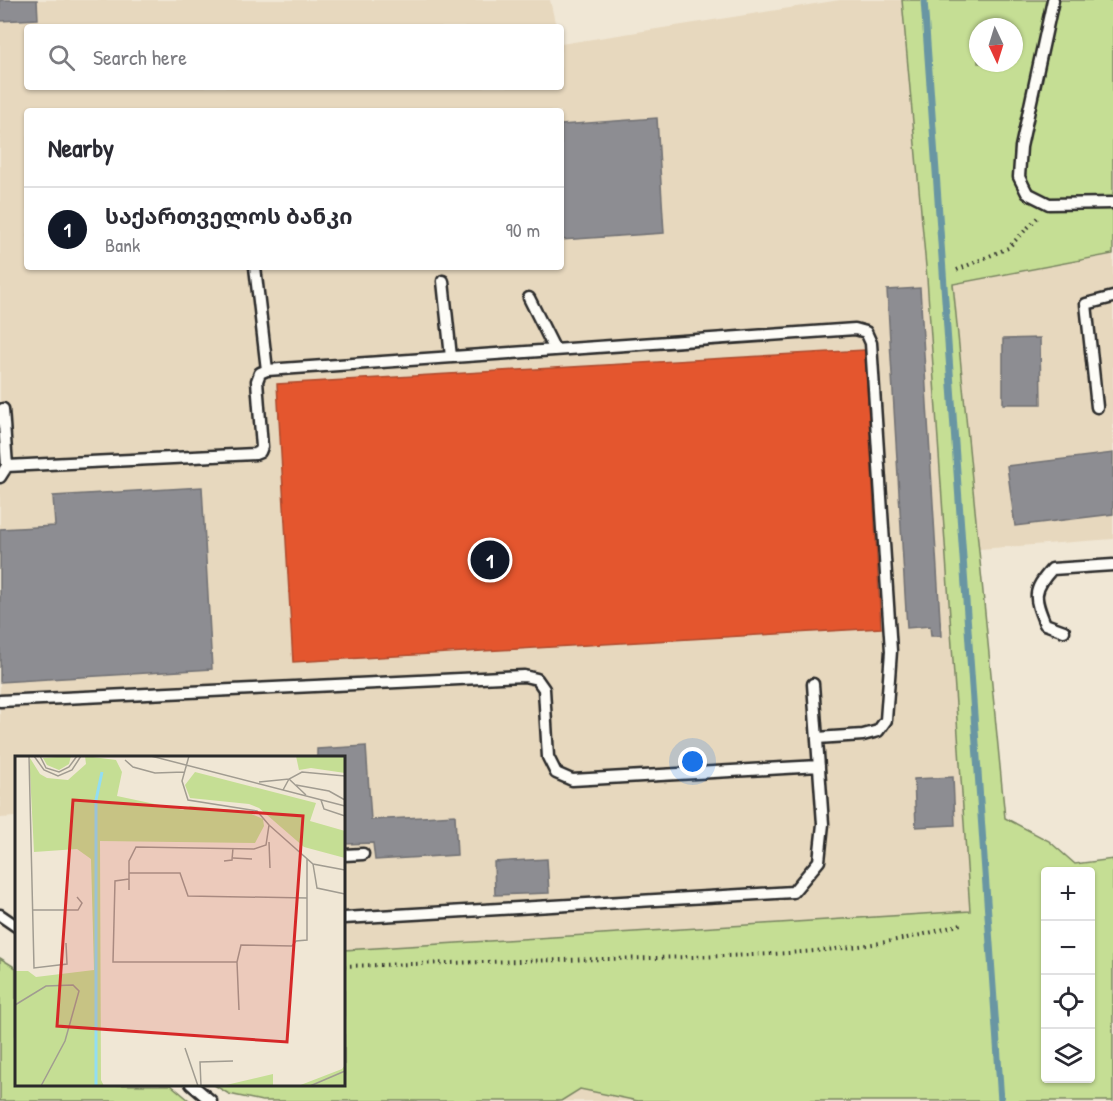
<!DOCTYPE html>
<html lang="en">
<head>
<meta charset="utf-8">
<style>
	:root { --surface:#fff; --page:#f2f2f3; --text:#2b2b33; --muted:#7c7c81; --line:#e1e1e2; --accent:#111827 }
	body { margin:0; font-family:"Patrick Hand","Noto Sans Georgian",sans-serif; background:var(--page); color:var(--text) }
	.controls { position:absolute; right:18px; bottom:18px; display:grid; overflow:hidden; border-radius:6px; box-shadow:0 2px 4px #0004 }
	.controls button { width:54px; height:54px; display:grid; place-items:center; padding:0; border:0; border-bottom:2px solid var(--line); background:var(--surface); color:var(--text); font:30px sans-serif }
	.compass { position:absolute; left:969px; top:18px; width:54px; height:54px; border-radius:50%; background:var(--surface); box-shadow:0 2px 4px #0004; rotate:176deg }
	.you { position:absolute; left:693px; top:762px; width:21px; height:21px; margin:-15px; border:4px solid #fff; border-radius:50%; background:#1a73e8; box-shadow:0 0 0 9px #1a73e833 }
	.badge { display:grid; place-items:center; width:39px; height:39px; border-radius:50%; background:var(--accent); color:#fff; font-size:20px; font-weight:700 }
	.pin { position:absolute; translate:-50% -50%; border:3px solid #fff; box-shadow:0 2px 6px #0006 }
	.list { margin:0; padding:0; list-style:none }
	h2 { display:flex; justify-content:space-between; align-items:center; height:78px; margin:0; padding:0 24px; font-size:26px }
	h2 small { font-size:20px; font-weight:400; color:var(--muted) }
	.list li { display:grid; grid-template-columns:39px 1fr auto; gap:18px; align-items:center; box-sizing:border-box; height:84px; padding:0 24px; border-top:2px solid var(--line) }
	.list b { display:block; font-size:22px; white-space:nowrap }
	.list p { margin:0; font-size:20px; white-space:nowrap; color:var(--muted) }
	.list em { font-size:20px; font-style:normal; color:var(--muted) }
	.icon { flex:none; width:33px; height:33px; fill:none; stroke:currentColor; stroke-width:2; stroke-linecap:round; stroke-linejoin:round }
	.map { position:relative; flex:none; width:1113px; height:1101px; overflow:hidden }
	.search { position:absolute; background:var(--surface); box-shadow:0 2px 4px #0004; left:24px; top:24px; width:540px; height:66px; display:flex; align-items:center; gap:15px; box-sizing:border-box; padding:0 21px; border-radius:6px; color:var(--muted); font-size:22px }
	.panel { position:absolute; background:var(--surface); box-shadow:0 2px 4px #0004; left:24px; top:108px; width:540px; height:162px; border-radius:6px }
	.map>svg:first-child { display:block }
	.built { fill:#e7d8be; fill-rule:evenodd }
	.green { fill:#c5de94; stroke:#788460; stroke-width:1.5; fill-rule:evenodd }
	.shops { fill:#e4572e; stroke:#ac4a2d; stroke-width:1.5 }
	.industry { fill:#8d8d92; stroke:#707073; stroke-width:1.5 }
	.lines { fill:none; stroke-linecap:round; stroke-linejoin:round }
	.stream { stroke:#6996a3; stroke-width:7 }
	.service-casing { stroke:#2b2b2b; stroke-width:15 }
	.path { stroke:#2b2b2b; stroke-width:4; stroke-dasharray:1.5 4.5; stroke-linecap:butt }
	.service { stroke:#fdfcf7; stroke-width:10 }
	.inset-river { fill:none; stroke:#92ddf3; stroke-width:3 }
	.inset-road { fill:none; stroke:#a19c91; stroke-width:1.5 }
	.view { fill:#d62828; fill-opacity:0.15; stroke:#d62828; stroke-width:3 }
	.inset-edge { fill:none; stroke:#2b2b2b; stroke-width:3 }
</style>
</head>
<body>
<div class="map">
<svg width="1113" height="1101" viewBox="0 0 1113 1101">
	<rect width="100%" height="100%" fill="#f0e7d5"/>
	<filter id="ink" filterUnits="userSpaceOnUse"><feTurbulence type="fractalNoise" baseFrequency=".0167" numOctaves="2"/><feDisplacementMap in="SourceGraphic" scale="12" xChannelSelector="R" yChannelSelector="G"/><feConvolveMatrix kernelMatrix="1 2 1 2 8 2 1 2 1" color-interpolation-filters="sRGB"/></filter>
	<g filter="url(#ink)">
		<path class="built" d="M0,0H550L556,27H27V87H561V44L840,0H902L927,278L970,911L344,950V758H16V817L0,818ZM27,111H561V267H27Z
			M1113,254V539L979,549L953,284Z
			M580,1089L638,1101H561Z"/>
		<path class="green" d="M902,0H1113V254L953,284L1005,818L1049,841L1075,864L1113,859V1101H638L580,1089L561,1101H262L229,1094L214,1085L344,1084V950L970,911L927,278ZM978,27H1014V63H978ZM1046,872H1090V1078H1046Z
			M0,958L16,968V1084L171,1085L190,1101H0Z"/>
		<path class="shops" d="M865,350L881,628L293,662L277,384Z"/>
		<path class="industry" d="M0,0H37L38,19L0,21Z
			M657,118L664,233L561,240V125Z
			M920,288L941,636H931L930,626L907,628L887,290Z
			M1040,338L1041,404H1003V339Z
			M1113,453V514L1015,526L1007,466Z
			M202,487L212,669L0,682V529L55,526L53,496Z
			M366,746L371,820L455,815L457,855L375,860L373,843L344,844V758H317V749Z
			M953,777L955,825L916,827L914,779Z
			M547,859L549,893L495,895L494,862Z"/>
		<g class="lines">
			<path class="stream" d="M924,0L1001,1101"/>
			<g class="service-casing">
				<path id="service" d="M1053,0L1021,147L1019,177L1027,193L1049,204L1113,203
					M255,267L267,370
					M443,281L451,357
					M529,298L555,350
					M1097,407L1086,304L1113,297
					M3,409L7,466
					M0,477L7,466L255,454L260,452L262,447L257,381L260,373L267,370L855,329L866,332L871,343L891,651L886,720L878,731L863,735L817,738
					M1064,631L1045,624C1034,597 1032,591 1052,569L1113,565
					M0,701L524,676L537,679L544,689L548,757L556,773L572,780L819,766
					M344,855L363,854
					M0,915L16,926
					M344,918L793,892L819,861L823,824L813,684
					M191,1084L211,1101"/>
			</g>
			<path class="path" d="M957,270L1008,248L1039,216
				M344,966C447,963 550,960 653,958C756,955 865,955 964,923"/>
			<use href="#service" class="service"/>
		</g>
	</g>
	<g transform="translate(15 756)">
		<rect width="330" height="330" fill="#f0e7d5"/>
		<path d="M56,0L54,8L44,14L32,9L28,2ZM70,0L101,4L107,16L102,40L168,54L175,50L230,55L248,63L249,70L240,87L85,85L86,324L89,330H0V215H13L21,221L79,214L76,103L62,93L19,96L15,17V2L25,18L32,22L53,24L71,8ZM281,0H330V17L296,12L284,14ZM180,16L301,47L295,65L330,75V102L289,91L244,52L234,48L175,42L170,29ZM330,309V330H283L327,313ZM258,318V330H207Z" fill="#c5de94"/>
		<path class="inset-river" d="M81,330V44L87,16"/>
		<path class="inset-road" d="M14,0L19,212L52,208L51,187M19,0L29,14L43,20L57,14L66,0M25,0L31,12L44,16L54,11L62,0M136,0L330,50M110,4L118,11L140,17L169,16M244,26L274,23L291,39M281,29L314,35L330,44M268,34L274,23L287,16L330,20M306,44L309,53L330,60M254,69L298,108L330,114M254,86L255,112M218,102L237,103M292,103V142M209,105L217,104L218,92M298,108L302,132L330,138M114,117H165L173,140L292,142V184L281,185L277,190L226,189L222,206H98L100,125L114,123M114,134V105L121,91L239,93L251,89L254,69L242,55L173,44L167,25L174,0M17,154H63L67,147L62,141M222,206L224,254M0,249L31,230L58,229L64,235L50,285L26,330M170,292L183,330M186,330L185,306L218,305M295,330L330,315"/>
		<path class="view" d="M58,44L288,60L272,286L42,270Z"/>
		<rect width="330" height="330" class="inset-edge"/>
	</g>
</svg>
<div class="controls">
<button>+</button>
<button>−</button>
<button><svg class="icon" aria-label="locate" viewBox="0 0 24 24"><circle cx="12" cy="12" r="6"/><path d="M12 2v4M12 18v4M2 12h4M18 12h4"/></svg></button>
<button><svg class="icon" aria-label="layers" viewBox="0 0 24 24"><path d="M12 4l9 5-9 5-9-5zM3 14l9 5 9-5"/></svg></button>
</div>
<svg class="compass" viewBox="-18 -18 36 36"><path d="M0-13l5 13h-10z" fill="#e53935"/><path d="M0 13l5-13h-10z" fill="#7c7c81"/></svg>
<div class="you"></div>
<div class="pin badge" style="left:490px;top:560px">1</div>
<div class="search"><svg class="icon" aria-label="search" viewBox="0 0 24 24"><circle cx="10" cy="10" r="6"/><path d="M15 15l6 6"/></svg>Search here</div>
<section class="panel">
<h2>Nearby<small></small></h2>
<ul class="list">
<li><span class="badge">1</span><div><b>საქართველოს ბანკი</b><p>Bank</p></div><em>90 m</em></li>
</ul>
</section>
</div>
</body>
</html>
